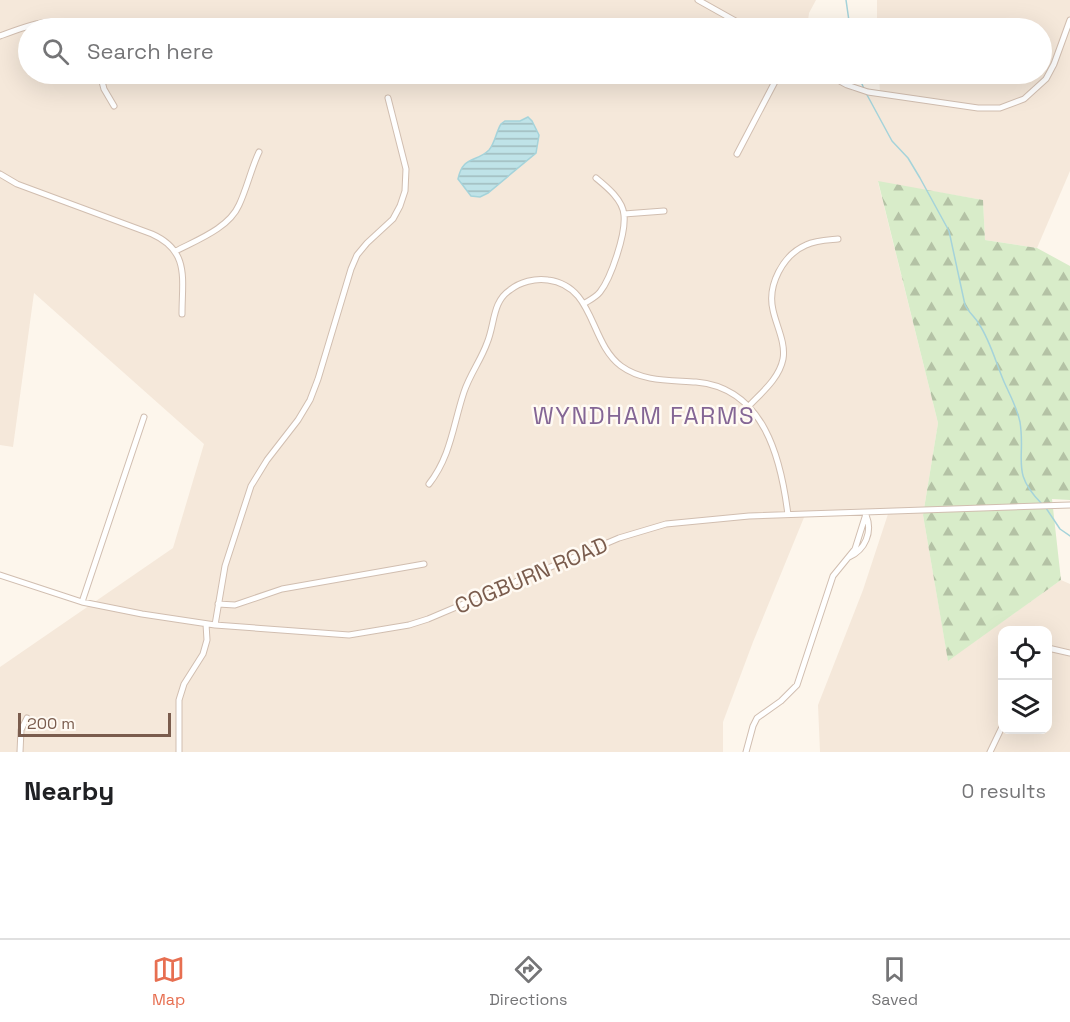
<!DOCTYPE html>
<html lang="en">
<head>
<meta charset="utf-8">
<style>
	:root { --surface:#fff; --page:#f2f2f2; --text:#202124; --muted:#757577; --line:#e0e0e0; --accent:#e76f51 }
	body { margin:0; font-family:"Space Grotesk",sans-serif; background:var(--page); color:var(--text) }
	.controls { position:absolute; right:18px; bottom:18px; display:grid; overflow:hidden; border-radius:12px; box-shadow:0 6px 24px #0002 }
	.controls button { width:54px; height:54px; display:grid; place-items:center; padding:0; border:0; border-bottom:2px solid var(--line); background:var(--surface); color:var(--text); font:30px sans-serif }
	.scale { position:absolute; left:18px; bottom:15px; width:153px; box-sizing:border-box; padding-left:6px; border:3px solid #7a5c4d; border-top:0; font-size:16px; line-height:21px; white-space:nowrap; color:#7a5c4d; -webkit-text-stroke:4px #fffaf3; paint-order:stroke }
	.list { margin:0; padding:0; list-style:none }
	h2 { display:flex; justify-content:space-between; align-items:center; height:78px; margin:0; padding:0 24px; font-size:26px }
	h2 small { font-size:20px; font-weight:400; color:var(--muted) }
	.icon { flex:none; width:33px; height:33px; fill:none; stroke:currentColor; stroke-width:2; stroke-linecap:round; stroke-linejoin:round }
	.map { position:relative; flex:none; width:1070px; height:752px; overflow:hidden }
	.search { position:absolute; background:var(--surface); box-shadow:0 6px 24px #0002; left:18px; right:18px; top:18px; height:66px; display:flex; align-items:center; gap:15px; box-sizing:border-box; padding:0 21px; border-radius:33px; color:var(--muted); font-size:22px }
	.sheet { height:186px; background:var(--surface) }
	nav { display:flex; justify-content:space-around; align-items:center; box-sizing:border-box; height:84px; border-top:2px solid var(--line); background:var(--surface); font-size:16px; color:var(--muted) }
	nav a { display:grid; justify-items:center; gap:3px }
	nav .on { color:var(--accent) }
	.map>svg:first-child { display:block }
	.residential { fill:#f5e8da; fill-rule:evenodd }
	.forest { fill:url(#forest-firs) }
	.water { fill:url(#water-rules); stroke:#a5d3da; stroke-width:1.5 }
	.lines { fill:none; stroke-linecap:round; stroke-linejoin:round }
	.stream { stroke:#a5d3da; stroke-width:1.5 }
	.minor-casing { stroke:#d1beb0; stroke-width:7 }
	.minor { stroke:#fff; stroke-width:5 }
	.labels { text-anchor:middle; dominant-baseline:central; stroke-width:5; stroke-linejoin:round; paint-order:stroke }
	.street-label { font-size:22px; fill:#7a5c4d; stroke:#fffaf3 }
	.neighbourhood-label { font-size:24px; letter-spacing:1.5px; fill:#846695; stroke:#fffaf3 }
</style>
</head>
<body>
<div class="map">
<svg width="1070" height="752" viewBox="0 0 1070 752">
	<defs>
		<pattern id="forest-firs" width="22" height="20" patternUnits="userSpaceOnUse" patternTransform="scale(1.5)"><rect width="22" height="20" fill="#d8ecc9"/><path d="M5 1l3.5 6h-7zM16 11l3.5 6h-7z" fill="#b4c2a5"/></pattern>
		<pattern id="water-rules" width="6" height="5" patternUnits="userSpaceOnUse" patternTransform="scale(1.5)"><rect width="6" height="5" fill="#bfe3e8"/><path d="M0 2.5h6" fill="none" stroke="#a0bbbe"/></pattern>
	</defs>
	<rect width="100%" height="100%" fill="#fdf6ec"/>
	<path class="residential" d="M0,0H816L809,13L807,28H28V74H825L853,91L880,94L879,74H1042V28H877V0H1070V171L1037,248L985,240L983,200L878,182L938,423L923,515L948,660L1061,580L1070,584V752H820L818,705L863,590L888,514L805,515L753,642L723,722V752H0V667L173,548L204,444L34,293L13,447L0,445ZM1002,630H1048V730H1002Z"/>
	<path class="forest" d="M878,181L983,200L985,240L1037,248L1070,266V500L1052,499L1061,580L948,661L923,515L938,423Z"/>
	<path class="water" d="M528,117L532,121L539,135L536,153L488,193L480,197L471,196L458,179C463,155 476,163 489,150C495,143 496,132 501,124L505,121H520Z"/>
	<g class="lines">
		<path class="stream" d="M846,0L850,28
			M858,74L864,89
			M866,93L892,141L908,158L920,178L949,231L965,305C969,313 975,317 979,324C991,342 996,364 1005,384C1011,397 1017,408 1020,422C1026,460 1010,472 1042,504
			M1046,508L1060,529L1070,536"/>
		<g class="minor-casing">
			<path id="minor" d="M698,0L748,28
				M0,36C29,25 56,14 85,28
				M100,74L104,89L114,106
				M827,74L847,85L868,92L978,108H1000L1024,99L1046,79L1054,64L1070,20
				M737,154L779,74
				M0,174L17,184L152,234C190,251 182,279 182,314
				M624,214L664,211
				M176,251C197,240 229,228 239,205C247,188 251,169 259,152
				M585,303C590,300 596,297 600,292C611,278 626,234 624,215C623,200 607,187 596,178
				M748,407C761,393 779,379 783,359C786,343 776,325 773,310C767,285 783,255 806,245C816,240 827,240 838,239
				M429,484C451,456 453,425 464,392C470,374 481,360 487,343C495,324 492,302 510,290C520,282 535,278 548,280C595,286 589,342 621,366C643,382 670,380 696,382C764,388 781,458 788,515
				M849,557C865,550 873,532 866,515
				M0,575L82,602L142,614L215,625L349,635L409,625L428,619L619,538L666,524L749,516L1070,505
				M82,602L144,417
				M218,604L235,605L282,589L424,564
				M215,625L225,566L251,486L267,460L298,420L310,400L318,379L351,269L357,255L367,243L393,219L400,206L405,191L406,169L388,98
				M1048,648L1070,653
				M20,752L21,730L27,718
				M179,752V700L184,684L203,654L207,640L206,624
				M746,752L753,726L757,718L781,701L797,685L833,576L855,549L866,514
				M990,752L1002,727"/>
		</g>
		<use href="#minor" class="minor"/>
	</g>
	<g class="labels">
		<g class="street-label">
			<text transform="translate(531 575) rotate(-23)">COGBURN ROAD</text>
		</g>
		<g class="neighbourhood-label">
			<text x="644" y="415">WYNDHAM FARMS</text>
		</g>
	</g>
</svg>
<div class="controls">
<button><svg class="icon" aria-label="locate" viewBox="0 0 24 24"><circle cx="12" cy="12" r="6"/><path d="M12 2v4M12 18v4M2 12h4M18 12h4"/></svg></button>
<button><svg class="icon" aria-label="layers" viewBox="0 0 24 24"><path d="M12 4l9 5-9 5-9-5zM3 14l9 5 9-5"/></svg></button>
</div>
<div class="scale">200 m</div>
<div class="search"><svg class="icon" aria-label="search" viewBox="0 0 24 24"><circle cx="10" cy="10" r="6"/><path d="M15 15l6 6"/></svg>Search here</div>
</div>
<section class="sheet">
<h2>Nearby<small>0 results</small></h2>
<ul class="list">
</ul>
</section>
<nav>
<a class="on"><svg class="icon" aria-label="map" viewBox="0 0 24 24"><path d="M3 6l6-2 6 2 6-2v14l-6 2-6-2-6 2zM9 4v14M15 6v14"/></svg>Map</a>
<a><svg class="icon" aria-label="directions" viewBox="0 0 24 24"><path d="M12 3l9 9-9 9-9-9zM9 14v-3h6M13 9l2 2-2 2"/></svg>Directions</a>
<a><svg class="icon" aria-label="saved" viewBox="0 0 24 24"><path d="M7 4h10v16l-5-4-5 4z"/></svg>Saved</a>
</nav>
</body>
</html>
